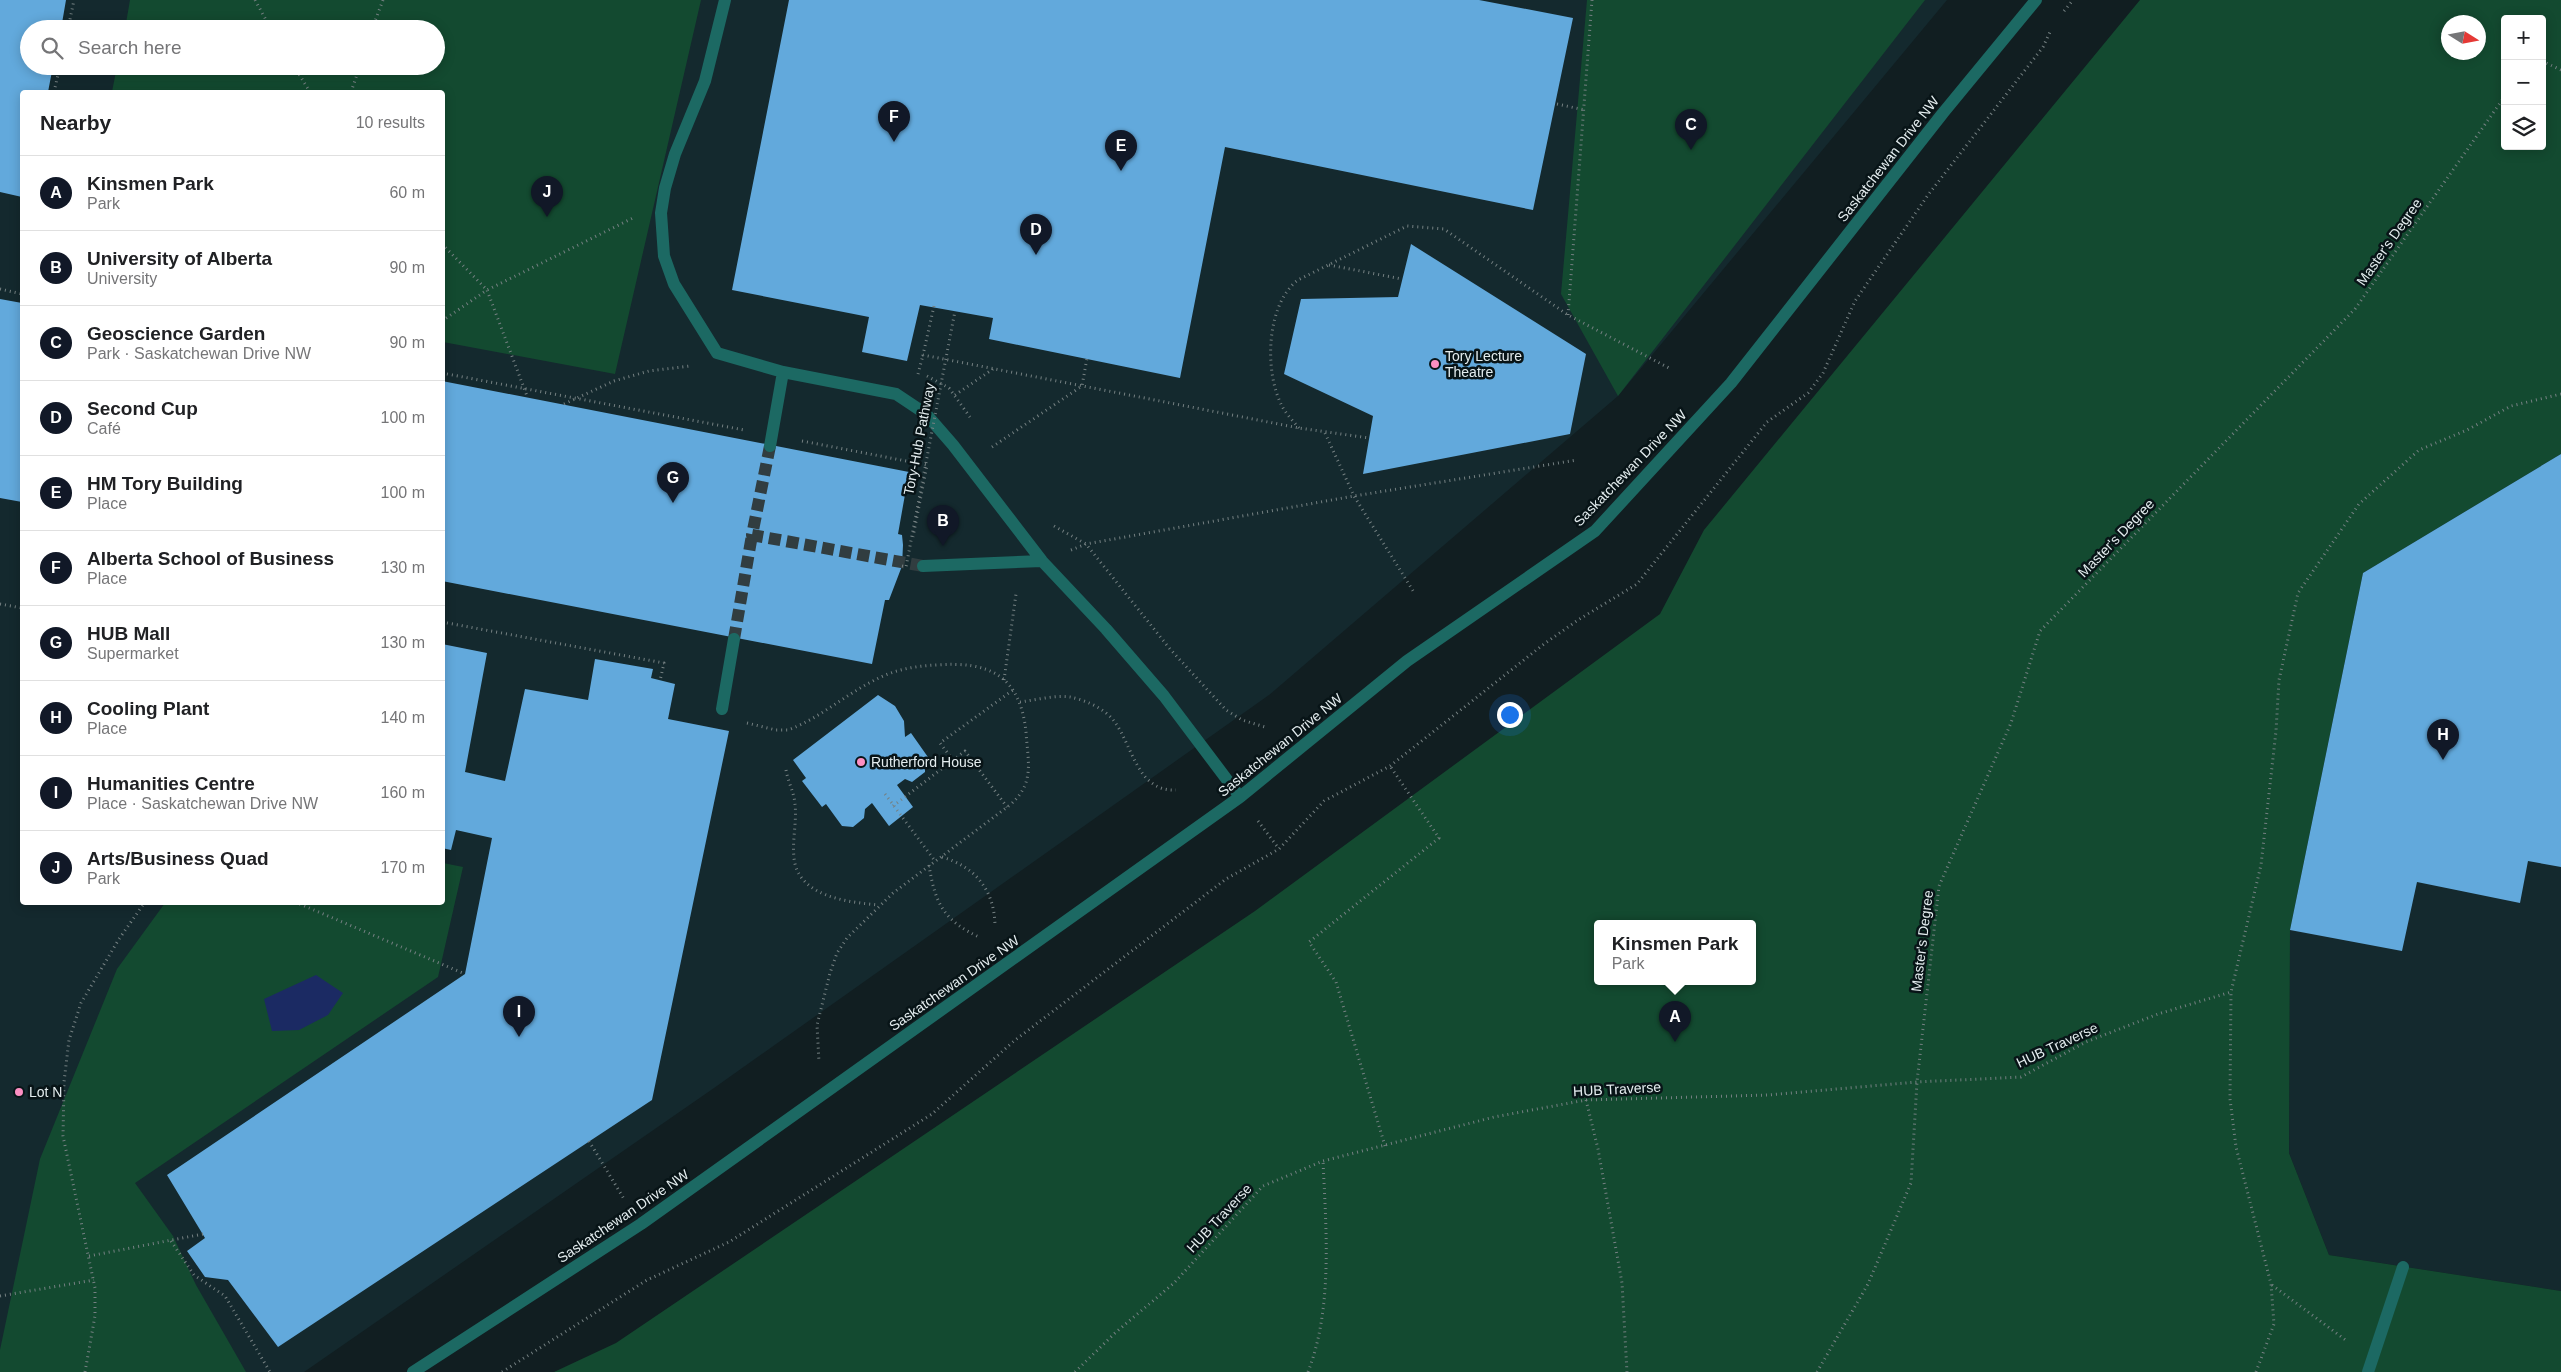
<!DOCTYPE html>
<html lang="en">
<head>
<meta charset="utf-8">
<style>
	:root { --surface:#fff; --page:#f2f2f2; --text:#202124; --muted:#757577; --line:#e0e0e0; --accent:#111827 }
	body { margin:0; font-family:Arial,sans-serif; background:var(--page); color:var(--text) }
	.controls { position:absolute; right:15px; top:15px; display:grid; overflow:hidden; border-radius:5px; box-shadow:0 2px 12px #0003 }
	.controls button { width:45px; height:45px; display:grid; place-items:center; padding:0; border:0; border-bottom:1px solid var(--line); background:var(--surface); color:var(--text); font:25px sans-serif }
	.compass { position:absolute; left:2441px; top:15px; width:45px; height:45px; border-radius:50%; background:var(--surface); box-shadow:0 2px 12px #0003; rotate:101deg }
	.you { position:absolute; left:1509px; top:714px; width:18px; height:18px; margin:-12px; border:4px solid #fff; border-radius:50%; background:#1a73e8; box-shadow:0 0 0 8px #1a73e833 }
	.badge { display:grid; place-items:center; width:32px; height:32px; border-radius:50%; background:var(--accent); color:#fff; font-size:16px; font-weight:700 }
	.pin { position:absolute; translate:-50% -41px; filter:drop-shadow(0 1px 2px #0008) }
	.pin::after { content:''; position:absolute; top:26px; width:18px; height:15px; background:inherit; clip-path:polygon(0 0,100% 0,50% 100%) }
	.popup { position:absolute; left:1594px; top:920px; width:162px; height:65px; box-sizing:border-box; display:grid; place-content:center; border-radius:5px; background:var(--surface); filter:drop-shadow(0 1px 4px #0005); font-size:16px; white-space:nowrap; color:var(--muted) }
	.popup b { font-size:19px; color:var(--text) }
	.popup::after { content:''; position:absolute; left:50%; top:100%; margin-left:-10px; border:10px solid transparent; border-top-color:var(--surface) }
	.list { margin:0; padding:0; list-style:none }
	h2 { display:flex; justify-content:space-between; align-items:center; height:65px; margin:0; padding:0 20px; font-size:21px }
	h2 small { font-size:16px; font-weight:400; color:var(--muted) }
	.list li { display:grid; grid-template-columns:32px 1fr auto; gap:15px; align-items:center; box-sizing:border-box; height:75px; padding:0 20px; border-top:1px solid var(--line) }
	.list b { display:block; font-size:19px; white-space:nowrap }
	.list p { margin:0; font-size:16px; white-space:nowrap; color:var(--muted) }
	.list em { font-size:16px; font-style:normal; color:var(--muted) }
	.icon { flex:none; width:28px; height:28px; fill:none; stroke:currentColor; stroke-width:2; stroke-linecap:round; stroke-linejoin:round }
	.map { position:relative; flex:none; width:2561px; height:1372px; overflow:hidden }
	.search { position:absolute; background:var(--surface); box-shadow:0 2px 12px #0003; left:20px; top:20px; width:425px; height:55px; display:flex; align-items:center; gap:12px; box-sizing:border-box; padding:0 18px; border-radius:28px; color:var(--muted); font-size:19px }
	.panel { position:absolute; background:var(--surface); box-shadow:0 2px 12px #0003; left:20px; top:90px; width:425px; height:815px; border-radius:5px }
	.map>svg:first-child { display:block }
	.built { fill:#14292e; fill-rule:evenodd }
	.green { fill:#134a30; fill-rule:evenodd }
	.water { fill:#1b2a63 }
	.building { fill:#62a9dc }
	.lines { fill:none; stroke-linecap:round; stroke-linejoin:round }
	.minor-tunnel { stroke:#313d40; stroke-width:12; stroke-dasharray:12 6; stroke-linecap:butt }
	.path { stroke:#758082; stroke-width:3; stroke-dasharray:1 4; stroke-linecap:butt }
	.minor { stroke:#1c6963; stroke-width:12 }
	.path-bridge { stroke:#758082; stroke-width:3; stroke-dasharray:1 4; stroke-linecap:butt }
	.poi-dot { fill:#fc8fc2; stroke:#081417; stroke-width:2 }
	.labels { text-anchor:middle; dominant-baseline:central; stroke-width:5; stroke-linejoin:round; paint-order:stroke }
	.street-label { font-size:14px; fill:#e4edef; stroke:#081417 }
	.poi-label { font-size:14px; fill:#e4edef; stroke:#081417; text-anchor:start }
</style>
</head>
<body>
<div class="map">
<svg width="2561" height="1372" viewBox="0 0 2561 1372">
	<rect width="100%" height="100%" fill="#111e21"/>
	<path class="built" d="M0,0H1947L1618,396L1269,695L714,1088L304,1372H0ZM29,29H436V66H29ZM22,92H442V902H22Z
		M2561,454V1291L2329,1255L2289,1153L2290,930L2363,573Z"/>
	<path class="green" d="M130,0H701L615,374L443,342L442,92H112L117,66H436V29H125Z
		M1587,0H1925L1618,396L1561,294Z
		M2140,0H2561V454L2363,573L2290,930L2289,1153L2329,1255L2561,1291V1372H554L616,1343L1255,911L1660,614L1704,530ZM2505,19H2542V146H2505ZM2448,22H2478V52H2448ZM1598,923H1752V981H1598Z
		M443,863L463,867L438,977L135,1183L173,1236L196,1285L246,1372H0V1350L40,1159L117,969L165,903L442,902Z"/>
	<path class="water" d="M316,975L343,993L328,1015L299,1030L272,1031L264,999Z"/>
	<path class="building" d="M0,0H66L61,29H29V66H53L48,92H22V197L0,192Z
		M789,0H1479L1573,18L1533,210L1225,147L1180,378L989,339L993,318L920,305L907,361L862,352L869,317L732,290Z
		M1411,244L1586,354L1570,434L1363,474L1373,416L1284,374L1301,299L1398,297Z
		M0,299L22,303V502L0,498Z
		M442,381L909,472L898,534L902,535L903,545L902,566L889,600H885L872,664L442,581Z
		M2561,454V867L2528,861L2520,903L2417,882L2402,951L2290,930L2363,573Z
		M442,644L487,653L465,772L505,781L525,689L588,700L595,659L653,669L651,678L675,684L668,719L729,731L652,1100L278,1347L228,1280L205,1277L187,1251L205,1238L167,1175L465,974L492,838L456,830L451,850L442,848Z
		M878,695L895,706L904,721L905,737L911,733L930,760L925,763V772L912,782L905,779L897,785L913,807L889,826L872,803L865,809L864,818L853,827L842,826L826,804L822,807L802,781L806,778L793,760Z"/>
	<g class="lines">
		<path class="minor-tunnel" d="M770,446L752,535L923,566
			M734,639L752,535"/>
		<path class="path" d="M255,0L271,29
			M2064,11L2073,0
			M68,29L74,0
			M372,29L383,0
			M2542,61L2561,70
			M294,66L310,92
			M54,92L60,66
			M351,92L360,66
			M1557,104L1585,110
			M442,244L487,290L633,218
			M1329,265L1402,279
			M0,289L22,294
			M934,306L923,355L1299,428L1369,438
			M1568,315L1592,0
			M442,321L487,290L527,396
			M442,373L744,430
			M918,374L923,355
			M927,376L949,388L970,417
			M955,395L993,369
			M564,404L614,381L649,371L690,366
			M1299,428C1293,421 1286,414 1282,406C1264,372 1266,304 1298,280L1407,226L1444,229L1568,315L1669,368
			M1325,433L1354,496L1415,594
			M802,441L927,465L913,537
			M992,447L1082,386L1087,358
			M1054,526L1086,544L1170,649L1226,710L1242,720L1265,727
			M1071,550L1086,544L1354,496L1577,460
			M0,604L22,608
			M442,622L664,663L660,681
			M1004,680L1016,594
			M1020,702C1036,700 1054,695 1070,697C1085,700 1104,708 1114,721C1133,746 1137,792 1176,790
			M747,723L776,730H788C821,718 848,692 881,677C898,669 917,666 936,665C989,661 1020,675 1026,732C1028,763 1035,783 1010,805L893,893L847,938L837,953L830,973L817,1025L819,1062
			M953,760L940,743L1013,690
			M786,770C788,782 794,792 795,804C797,822 792,840 794,858C798,897 848,902 878,905
			M885,794L935,861
			M893,806L965,751L1007,807
			M1258,821L1279,849
			M942,857C976,867 995,891 995,927
			M929,865C935,904 944,921 981,938
			M295,902L465,974
			M1586,1100L1598,1149L1622,1283L1627,1372
			M589,1141L624,1199
			M1385,1146L1336,982L1309,942L1439,838L1390,766
			M171,1241L194,1275L225,1296L270,1372
			M89,1256L203,1234
			M2272,1285L2347,1341
			M0,1296L94,1280
			M85,1372L95,1316V1288L63,1136L64,1082L69,1040L81,1003L119,939L145,902
			M502,1372L647,1280L729,1242L932,1114L1014,1041L1226,879L1279,849L1324,801L1390,766L1544,644L1578,620L1637,584L1767,422L1808,393L1823,373L1855,301L1928,195L2043,47L2050,32
			M1075,1372L1115,1333L1174,1283L1263,1186L1323,1161L1494,1117L1586,1100L1768,1095L1917,1082L2021,1077L2086,1042L2158,1014L2231,992
			M1308,1372C1333,1308 1326,1229 1323,1161
			M1817,1372L1868,1284L1911,1183L1917,1082L1939,886L2011,723L2040,631L2355,309L2505,96
			M2256,1372L2274,1324L2271,1284L2236,1147L2230,1099L2231,992L2261,865L2276,731L2279,680L2298,593L2359,504L2419,450L2467,430L2511,406L2561,394"/>
		<path class="minor" d="M725,0L705,81L675,154L665,188L661,213L664,256L674,284L717,353L783,372
			M770,446L783,372L896,394L926,414L953,445L1042,561L1106,629L1164,696L1240,797
			M923,566L1042,561
			M722,709L734,639
			M413,1372L641,1224L1240,797L1407,661L1595,531L1731,383L1943,113L2036,0
			M2368,1372L2403,1267"/>
		<path class="path-bridge" d="M902,566L906,567L955,311"/>
	</g>
	<g class="poi-dot">
		<circle cx="1435" cy="364" r="5"/>
		<circle cx="861" cy="762" r="5"/>
		<circle cx="19" cy="1092" r="5"/>
	</g>
	<g class="labels">
		<g class="street-label">
			<text transform="translate(1888 159) rotate(-52)">Saskatchewan Drive NW</text>
			<text transform="translate(2389 242) rotate(-55)">Master's Degree</text>
			<text transform="translate(919 439) rotate(-79)">Tory-Hub Pathway</text>
			<text transform="translate(1630 468) rotate(-46)">Saskatchewan Drive NW</text>
			<text transform="translate(2116 538) rotate(-46)">Master's Degree</text>
			<text transform="translate(1280 745) rotate(-39)">Saskatchewan Drive NW</text>
			<text transform="translate(1922 941) rotate(-83)">Master's Degree</text>
			<text transform="translate(954 983) rotate(-35)">Saskatchewan Drive NW</text>
			<text transform="translate(2057 1045) rotate(-25)">HUB Traverse</text>
			<text transform="translate(1617 1089) rotate(-3)">HUB Traverse</text>
			<text transform="translate(623 1216) rotate(-34)">Saskatchewan Drive NW</text>
			<text transform="translate(1219 1218) rotate(-47)">HUB Traverse</text>
		</g>
		<g class="poi-label">
			<text x="1445" y="356">Tory Lecture<tspan x="1445" dy="16">Theatre</tspan></text>
			<text x="871" y="762">Rutherford House</text>
			<text x="29" y="1092">Lot N</text>
		</g>
	</g>
</svg>
<div class="controls">
<button>+</button>
<button>−</button>
<button><svg class="icon" aria-label="layers" viewBox="0 0 24 24"><path d="M12 4l9 5-9 5-9-5zM3 14l9 5 9-5"/></svg></button>
</div>
<svg class="compass" viewBox="-18 -18 36 36"><path d="M0-13l5 13h-10z" fill="#e53935"/><path d="M0 13l5-13h-10z" fill="#757577"/></svg>
<div class="you"></div>
<div class="pin badge" style="left:1675px;top:1042px">A</div>
<div class="popup"><b>Kinsmen Park</b>Park</div>
<div class="pin badge" style="left:943px;top:546px">B</div>
<div class="pin badge" style="left:1691px;top:150px">C</div>
<div class="pin badge" style="left:1036px;top:255px">D</div>
<div class="pin badge" style="left:1121px;top:171px">E</div>
<div class="pin badge" style="left:894px;top:142px">F</div>
<div class="pin badge" style="left:673px;top:503px">G</div>
<div class="pin badge" style="left:2443px;top:760px">H</div>
<div class="pin badge" style="left:519px;top:1037px">I</div>
<div class="pin badge" style="left:547px;top:217px">J</div>
<div class="search"><svg class="icon" aria-label="search" viewBox="0 0 24 24"><circle cx="10" cy="10" r="6"/><path d="M15 15l6 6"/></svg>Search here</div>
<section class="panel">
<h2>Nearby<small>10 results</small></h2>
<ul class="list">
<li><span class="badge">A</span><div><b>Kinsmen Park</b><p>Park</p></div><em>60 m</em></li>
<li><span class="badge">B</span><div><b>University of Alberta</b><p>University</p></div><em>90 m</em></li>
<li><span class="badge">C</span><div><b>Geoscience Garden</b><p>Park · Saskatchewan Drive NW</p></div><em>90 m</em></li>
<li><span class="badge">D</span><div><b>Second Cup</b><p>Café</p></div><em>100 m</em></li>
<li><span class="badge">E</span><div><b>HM Tory Building</b><p>Place</p></div><em>100 m</em></li>
<li><span class="badge">F</span><div><b>Alberta School of Business</b><p>Place</p></div><em>130 m</em></li>
<li><span class="badge">G</span><div><b>HUB Mall</b><p>Supermarket</p></div><em>130 m</em></li>
<li><span class="badge">H</span><div><b>Cooling Plant</b><p>Place</p></div><em>140 m</em></li>
<li><span class="badge">I</span><div><b>Humanities Centre</b><p>Place · Saskatchewan Drive NW</p></div><em>160 m</em></li>
<li><span class="badge">J</span><div><b>Arts/Business Quad</b><p>Park</p></div><em>170 m</em></li>
</ul>
</section>
</div>
</body>
</html>
